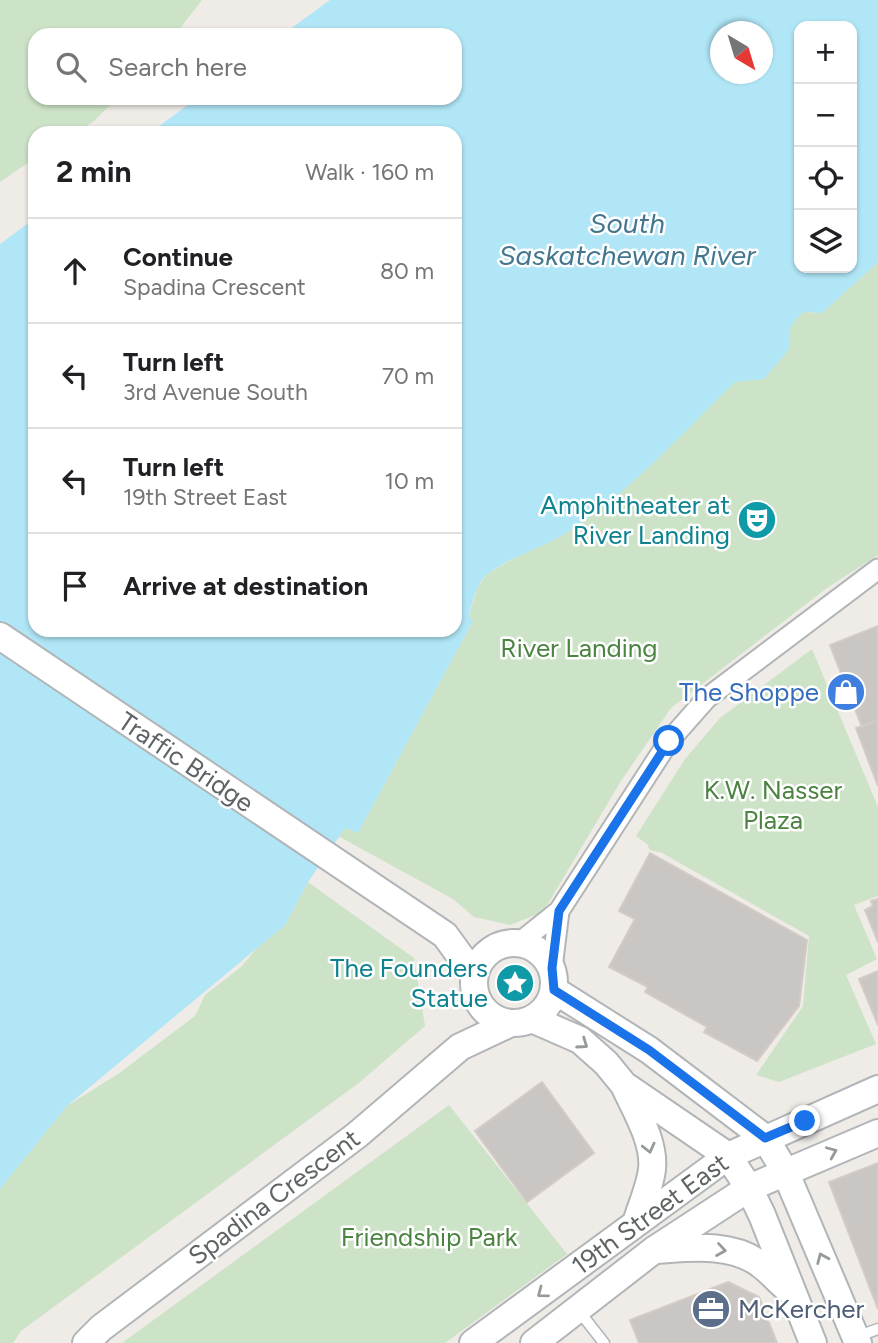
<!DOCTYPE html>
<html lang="en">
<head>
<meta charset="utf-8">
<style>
	:root { --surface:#fff; --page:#f6f6f6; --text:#202124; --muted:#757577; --line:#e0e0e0 }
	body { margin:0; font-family:Figtree,sans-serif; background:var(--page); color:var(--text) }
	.controls { position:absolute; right:21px; top:21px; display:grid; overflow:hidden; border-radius:14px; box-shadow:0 2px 5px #0004 }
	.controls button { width:63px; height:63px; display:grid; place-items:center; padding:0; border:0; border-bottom:2px solid var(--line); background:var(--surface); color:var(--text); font:35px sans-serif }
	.compass { position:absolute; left:710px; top:21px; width:63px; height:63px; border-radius:50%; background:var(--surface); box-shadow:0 2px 5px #0004; rotate:142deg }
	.stop { position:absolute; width:21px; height:21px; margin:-16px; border:5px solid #1a73e8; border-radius:50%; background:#fff }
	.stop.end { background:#1a73e8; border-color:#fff; box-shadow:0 2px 7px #0008 }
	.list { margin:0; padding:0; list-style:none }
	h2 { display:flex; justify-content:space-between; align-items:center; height:91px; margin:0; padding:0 28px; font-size:30px }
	h2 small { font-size:23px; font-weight:400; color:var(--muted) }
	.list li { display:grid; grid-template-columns:46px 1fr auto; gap:21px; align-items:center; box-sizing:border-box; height:105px; padding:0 28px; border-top:2px solid var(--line) }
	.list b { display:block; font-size:26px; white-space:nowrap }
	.list p { margin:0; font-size:23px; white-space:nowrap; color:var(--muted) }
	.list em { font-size:23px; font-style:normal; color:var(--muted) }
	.icon { flex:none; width:38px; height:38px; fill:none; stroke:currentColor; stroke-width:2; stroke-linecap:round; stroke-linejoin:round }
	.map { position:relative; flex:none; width:878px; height:1343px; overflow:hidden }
	.search { position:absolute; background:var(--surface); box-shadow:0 2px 5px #0004; left:28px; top:28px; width:434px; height:77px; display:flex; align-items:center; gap:18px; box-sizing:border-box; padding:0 24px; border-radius:21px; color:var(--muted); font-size:26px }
	.panel { position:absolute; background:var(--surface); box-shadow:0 2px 5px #0004; left:28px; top:126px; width:434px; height:511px; border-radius:21px }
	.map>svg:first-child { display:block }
	.green { fill:#cde3c7 }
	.water { fill:#b0e6f6; fill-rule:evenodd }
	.building { fill:#cac6c3; stroke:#d3ccc6; stroke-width:2 }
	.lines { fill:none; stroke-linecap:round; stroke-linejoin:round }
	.lane-casing { stroke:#b2b5b7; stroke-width:13 }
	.street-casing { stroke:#b2b5b7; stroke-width:23 }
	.secondary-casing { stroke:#b1b5b8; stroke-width:30 }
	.lane { stroke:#fff; stroke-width:10 }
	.street { stroke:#fff; stroke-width:19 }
	.secondary { stroke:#fff; stroke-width:26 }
	.oneway { stroke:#969a9b }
	.route { stroke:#1a73e8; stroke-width:9 }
	.labels { text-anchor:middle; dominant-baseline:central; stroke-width:5; stroke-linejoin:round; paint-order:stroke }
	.culture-label { font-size:26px; fill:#0d838f; stroke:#fff; text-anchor:end }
	.park-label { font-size:26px; fill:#4b8340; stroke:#fff }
	.shop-label { font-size:26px; fill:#366cbe; stroke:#fff; text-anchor:end }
	.street-label { font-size:26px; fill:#5e6365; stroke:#fff }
	.service-label { font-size:26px; fill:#4e5e75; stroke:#fff; text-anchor:start }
	.water-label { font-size:28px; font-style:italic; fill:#44778e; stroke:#fff }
</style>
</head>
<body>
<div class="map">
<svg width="878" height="1343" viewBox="0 0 878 1343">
	<rect width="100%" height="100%" fill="#efebe7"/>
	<path class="green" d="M0,0H202L175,35H35V98H117L93,122L75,133H35V158L0,182Z
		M878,262V555L827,588L671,708L621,781L543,912L510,925L474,917L453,899L338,836L345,828L358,833L473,621L469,616L477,588L487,574L516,557L568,532L613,499L735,381L764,379L788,335L790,325L803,312L822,313Z
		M812,649L878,807V896L854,905L877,959L846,975L876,1044L779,1082L756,1075L803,1006L809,936L662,853L650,850L647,844L636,836L685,759L720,718Z
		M308,882L414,958L425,1026L360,1082L21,1331L13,1343H0V1184L67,1106L118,1074L195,1016L205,995L241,967L266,937L285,925Z
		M449,1105L567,1254L445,1343H122Z"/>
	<path class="water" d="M330,0H878V262L822,313L803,312C791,324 787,330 790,348L764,379L735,382C683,432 631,492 569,531C544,548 513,555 489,573C476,583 473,600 469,616L473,621L358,833L345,828L308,882L285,925L67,1106L0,1189V244L35,218V630H455V133H150L197,98H455V35H282ZM799,26H852V268H799ZM720,32H762V74H720Z"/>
	<path class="building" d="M878,626V720L862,727L830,645Z
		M878,720V786L856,728Z
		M650,853L807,940L799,1006L757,1061L704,1032L707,1027L645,992L648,987L609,967L635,919L619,911Z
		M878,899V942L865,910L873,906L871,901Z
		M878,971V1025L859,979Z
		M542,1082L594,1153L527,1202L475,1131Z
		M878,1163V1309L829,1182Z
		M728,1282L759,1297L777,1343H639L630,1320Z"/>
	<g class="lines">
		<g class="lane-casing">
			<path id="lane" d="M579,1311L604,1343
				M856,1337L878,1329"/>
		</g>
		<g class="street-casing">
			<path id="street" d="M519,943L559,911L669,741L707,698L878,569
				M552,968L559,911"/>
		</g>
		<g class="secondary-casing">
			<path id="secondary" d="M0,636L445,935L474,975
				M474 983a40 40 0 1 1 80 0a40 40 0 1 1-80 0Z
				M554,990L649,1050L765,1138L785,1171L858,1343
				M532,1019L580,1040L606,1063L624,1085L728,1156L749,1188L762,1215L813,1343
				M624,1085C635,1110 655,1141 652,1169C650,1187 641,1206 636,1223
				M655,1250C689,1248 731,1242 760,1264C770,1271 779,1282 789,1290
				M86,1343L101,1328L357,1135L460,1047L511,1023
				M473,1343L728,1156L878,1089
				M534,1343L654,1250L749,1188L878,1133"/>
		</g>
		<use href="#lane" class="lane"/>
		<use href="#street" class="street"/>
		<use href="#secondary" class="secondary"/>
	</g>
	<defs><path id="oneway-chevron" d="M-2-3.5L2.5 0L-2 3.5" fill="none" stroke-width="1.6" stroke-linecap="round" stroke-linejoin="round" transform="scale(1.75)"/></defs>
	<g class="oneway">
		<use href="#oneway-chevron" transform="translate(583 1044) rotate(35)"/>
		<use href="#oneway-chevron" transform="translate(649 1148) rotate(76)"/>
		<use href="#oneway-chevron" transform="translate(832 1152) rotate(-23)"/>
		<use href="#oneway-chevron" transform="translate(721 1250) rotate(9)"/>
		<use href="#oneway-chevron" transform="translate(822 1258) rotate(-113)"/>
		<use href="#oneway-chevron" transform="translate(542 1293) rotate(143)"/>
	</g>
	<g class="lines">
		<path class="route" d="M669,741L559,911L552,968L554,990L649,1050L765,1138L805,1121"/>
	</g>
	<defs>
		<g id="theatre-disc" transform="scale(2.0125)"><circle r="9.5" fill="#0f9aa8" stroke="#fff"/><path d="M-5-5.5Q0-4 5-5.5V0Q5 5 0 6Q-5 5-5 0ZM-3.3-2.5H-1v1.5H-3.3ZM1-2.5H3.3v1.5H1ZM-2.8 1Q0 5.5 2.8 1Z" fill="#fff"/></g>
		<g id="shop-disc" transform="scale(2.0125)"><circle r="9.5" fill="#3f7fe0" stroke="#fff"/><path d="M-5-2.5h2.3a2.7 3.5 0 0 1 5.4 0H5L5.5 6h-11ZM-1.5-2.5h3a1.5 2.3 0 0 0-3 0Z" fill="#fff"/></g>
		<g id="sight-disc" transform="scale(2.0125)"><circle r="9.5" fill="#0f9aa8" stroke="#fff"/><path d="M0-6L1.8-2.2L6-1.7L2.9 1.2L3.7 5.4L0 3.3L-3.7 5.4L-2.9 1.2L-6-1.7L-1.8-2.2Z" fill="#fff"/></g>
		<g id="office-disc" transform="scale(2.0125)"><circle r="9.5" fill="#5c6f8a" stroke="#fff"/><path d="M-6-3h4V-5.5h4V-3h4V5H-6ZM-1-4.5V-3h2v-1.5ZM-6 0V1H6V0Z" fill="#fff"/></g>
	</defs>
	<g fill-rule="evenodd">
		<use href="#theatre-disc" x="757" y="520"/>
		<use href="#shop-disc" x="846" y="692"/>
		<use href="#sight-disc" x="515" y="983"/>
		<use href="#office-disc" x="711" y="1309"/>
	</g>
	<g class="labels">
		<g class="culture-label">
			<text x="730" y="505">Amphitheater at<tspan x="730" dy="30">River Landing</tspan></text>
			<text x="488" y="968">The Founders<tspan x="488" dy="30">Statue</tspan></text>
		</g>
		<g class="park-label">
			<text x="579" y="648">River Landing</text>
			<text x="773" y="790">K.W. Nasser<tspan x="773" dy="30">Plaza</tspan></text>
			<text x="429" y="1237">Friendship Park</text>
		</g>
		<g class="shop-label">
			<text x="819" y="692">The Shoppe</text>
		</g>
		<g class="street-label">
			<text transform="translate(186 762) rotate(34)">Traffic Bridge</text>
			<text transform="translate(274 1197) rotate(-37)">Spadina Crescent</text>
			<text transform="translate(650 1214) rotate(-36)">19th Street East</text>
		</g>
		<g class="service-label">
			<text x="738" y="1309">McKercher</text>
		</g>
		<g class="water-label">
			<text x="627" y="223">South<tspan x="627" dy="32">Saskatchewan River</tspan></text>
		</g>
	</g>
</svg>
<div class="controls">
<button>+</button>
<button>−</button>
<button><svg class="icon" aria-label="locate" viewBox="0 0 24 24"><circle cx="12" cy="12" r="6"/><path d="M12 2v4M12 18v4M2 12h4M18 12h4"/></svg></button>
<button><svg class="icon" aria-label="layers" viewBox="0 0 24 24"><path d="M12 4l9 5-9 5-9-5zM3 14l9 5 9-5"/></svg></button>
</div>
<svg class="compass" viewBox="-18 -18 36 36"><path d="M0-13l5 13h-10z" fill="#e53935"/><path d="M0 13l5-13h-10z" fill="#757577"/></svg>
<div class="stop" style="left:669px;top:741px"></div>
<div class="stop end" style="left:805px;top:1121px"></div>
<div class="search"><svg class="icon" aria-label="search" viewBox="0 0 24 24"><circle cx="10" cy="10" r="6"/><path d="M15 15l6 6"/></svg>Search here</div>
<section class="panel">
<h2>2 min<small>Walk · 160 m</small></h2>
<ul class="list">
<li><svg class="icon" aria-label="ahead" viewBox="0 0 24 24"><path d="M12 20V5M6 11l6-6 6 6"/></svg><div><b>Continue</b><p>Spadina Crescent</p></div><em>80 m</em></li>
<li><svg class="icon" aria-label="left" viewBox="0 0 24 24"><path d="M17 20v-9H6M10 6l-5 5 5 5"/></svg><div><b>Turn left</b><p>3rd Avenue South</p></div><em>70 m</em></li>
<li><svg class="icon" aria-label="left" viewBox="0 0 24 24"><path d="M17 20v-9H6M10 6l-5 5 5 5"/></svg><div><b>Turn left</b><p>19th Street East</p></div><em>10 m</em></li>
<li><svg class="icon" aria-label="arrive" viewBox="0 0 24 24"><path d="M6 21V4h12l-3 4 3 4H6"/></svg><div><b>Arrive at destination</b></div></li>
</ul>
</section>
</div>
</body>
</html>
